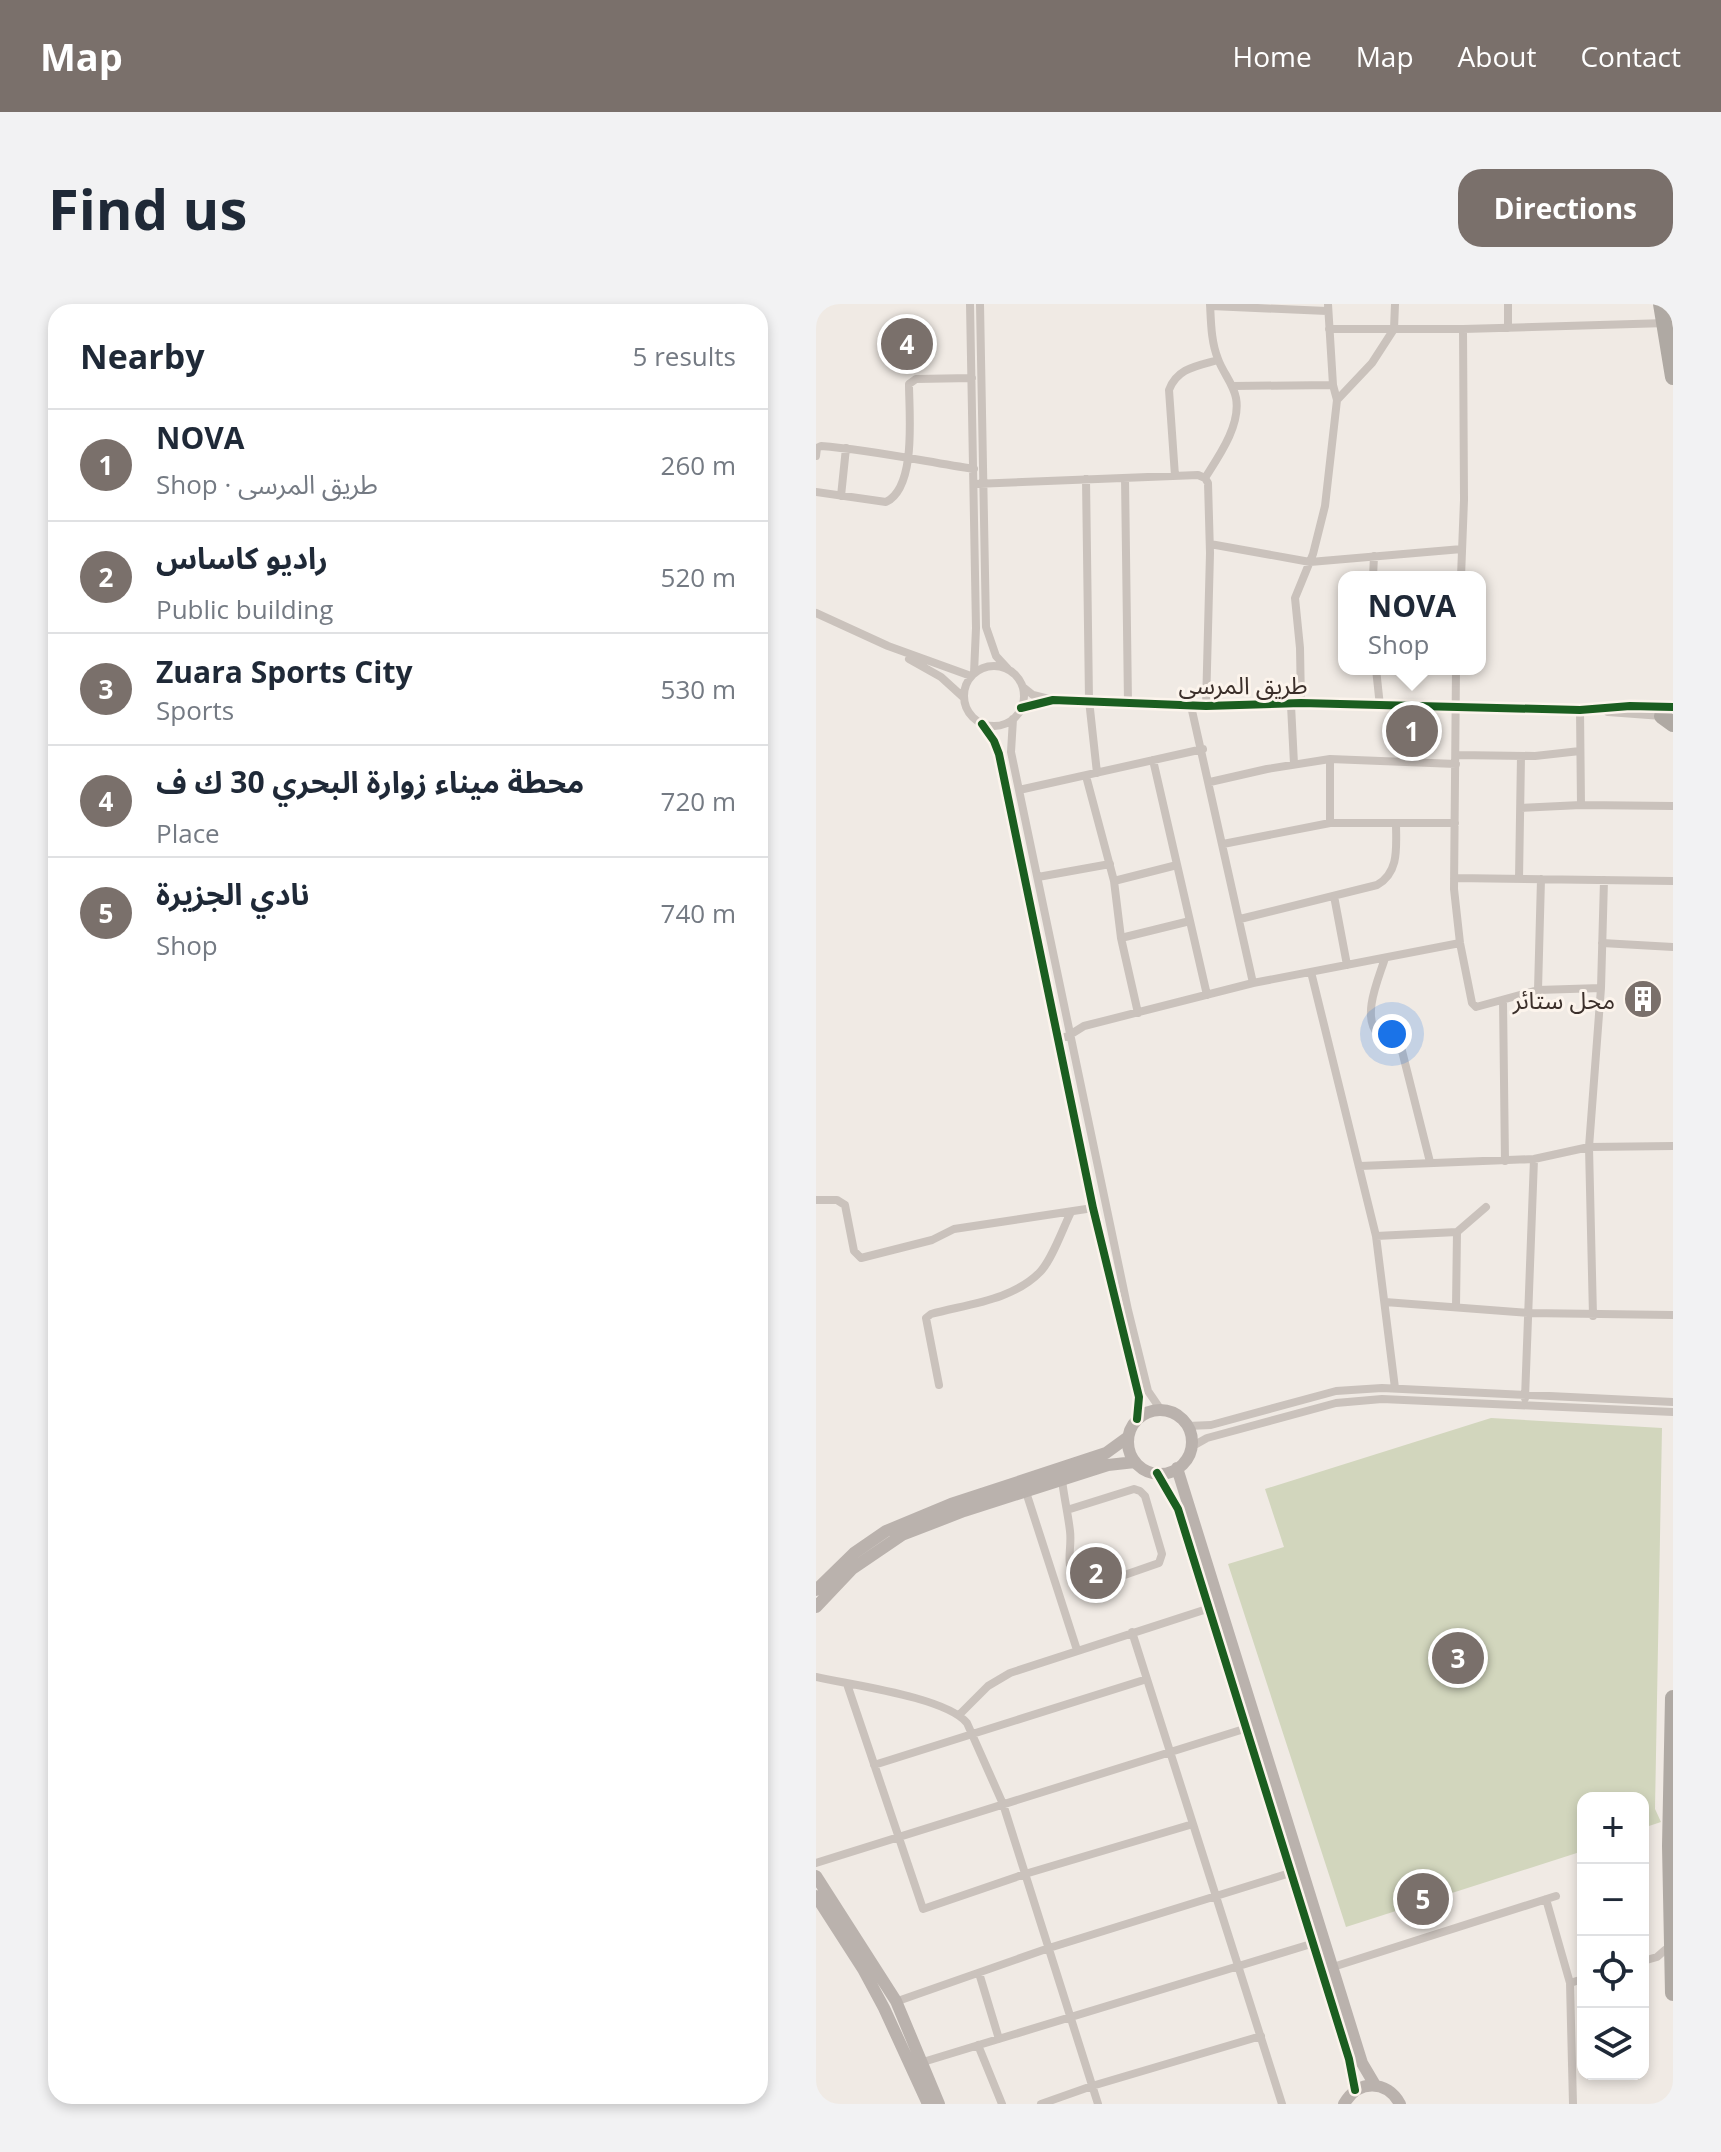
<!DOCTYPE html>
<html lang="en">
<head>
<meta charset="utf-8">
<style>
	:root { --surface:#fff; --page:#f2f2f3; --text:#1f2937; --muted:#747a83; --line:#e0e1e3; --accent:#7a706b }
	body { margin:0; font-family:"Open Sans","Noto Sans Arabic",sans-serif; background:var(--page); color:var(--text) }
	.controls { position:absolute; right:24px; bottom:24px; display:grid; overflow:hidden; border-radius:16px; box-shadow:0 4px 12px #0003 }
	.controls button { width:72px; height:72px; display:grid; place-items:center; padding:0; border:0; border-bottom:2px solid var(--line); background:var(--surface); color:var(--text); font:40px sans-serif }
	.you { position:absolute; left:576px; top:730px; width:28px; height:28px; margin:-20px; border:6px solid #fff; border-radius:50%; background:#1a73e8; box-shadow:0 0 0 12px #1a73e833 }
	.badge { display:grid; place-items:center; width:52px; height:52px; border-radius:50%; background:var(--accent); color:#fff; font-size:26px; font-weight:700 }
	.pin { position:absolute; translate:-50% -50%; border:4px solid #fff; box-shadow:0 2px 8px #0006 }
	.popup { position:absolute; left:522px; top:267px; width:148px; height:104px; box-sizing:border-box; display:grid; place-content:center; border-radius:16px; background:var(--surface); filter:drop-shadow(0 2px 6px #0005); font-size:26px; white-space:nowrap; color:var(--muted) }
	.popup b { font-size:30px; color:var(--text) }
	.popup::after { content:''; position:absolute; left:50%; top:100%; margin-left:-16px; border:16px solid transparent; border-top-color:var(--surface) }
	.list { margin:0; padding:0; list-style:none }
	h2 { display:flex; justify-content:space-between; align-items:center; height:104px; margin:0; padding:0 32px; font-size:34px }
	h2 small { font-size:26px; font-weight:400; color:var(--muted) }
	.list li { display:grid; grid-template-columns:52px 1fr auto; gap:24px; align-items:center; box-sizing:border-box; height:112px; padding:0 32px; border-top:2px solid var(--line) }
	.list b { display:block; font-size:30px; white-space:nowrap }
	.list p { margin:0; font-size:26px; white-space:nowrap; color:var(--muted) }
	.list em { font-size:26px; font-style:normal; color:var(--muted) }
	.icon { flex:none; width:44px; height:44px; fill:none; stroke:currentColor; stroke-width:2; stroke-linecap:round; stroke-linejoin:round }
	.map { position:relative; flex:none; width:857px; height:1800px; overflow:hidden; border-radius:24px }
	header { display:flex; align-items:center; gap:48px; box-sizing:border-box; height:112px; padding:0 40px; background:var(--accent); color:#fff }
	header strong { font-size:38px }
	nav { display:flex; gap:44px; margin-inline-start:auto; font-size:28px }
	.intro { display:flex; align-items:center; justify-content:space-between; box-sizing:border-box; height:192px; padding:0 48px }
	h1 { margin:0; font-size:56px }
	.button { padding:20px 36px; border-radius:24px; background:var(--accent); color:#fff; font-size:28px; font-weight:700 }
	main { display:flex; gap:48px; padding:0 48px }
	aside { flex:1; background:var(--surface); border-radius:24px; box-shadow:0 4px 12px #0003 }
	.map>svg:first-child { display:block }
	.green { fill:#d2d6bd }
	.lines { fill:none; stroke-linecap:round; stroke-linejoin:round }
	.street { stroke:#cac2bc; stroke-width:8 }
	.secondary { stroke:#bab2ad; stroke-width:12 }
	.highway { stroke:#afa9a3; stroke-width:16 }
	.cycleway-casing { stroke:#fcf4ec; stroke-width:13 }
	.cycleway { stroke:#1b5e20; stroke-width:8 }
	.labels { text-anchor:middle; dominant-baseline:central; stroke-width:6; stroke-linejoin:round; paint-order:stroke }
	.street-label { font-size:24px; fill:#3b2f2a; stroke:#fcf4ec }
	.poi-label { font-size:24px; fill:#3b2f2a; stroke:#fcf4ec; text-anchor:end }
</style>
</head>
<body>
<header>
<strong>Map</strong>
<nav><a>Home</a><a>Map</a><a>About</a><a>Contact</a></nav>
</header>
<div class="intro"><h1>Find us</h1><a class="button">Directions</a></div>
<main>
<aside>
<h2>Nearby<small>5 results</small></h2>
<ul class="list">
<li><span class="badge">1</span><div><b>NOVA</b><p>Shop · طريق المرسى</p></div><em>260 m</em></li>
<li><span class="badge">2</span><div><b>راديو كاساس</b><p>Public building</p></div><em>520 m</em></li>
<li><span class="badge">3</span><div><b>Zuara Sports City</b><p>Sports</p></div><em>530 m</em></li>
<li><span class="badge">4</span><div><b>محطة ميناء زوارة البحري 30 ك ف</b><p>Place</p></div><em>720 m</em></li>
<li><span class="badge">5</span><div><b>نادي الجزيرة</b><p>Shop</p></div><em>740 m</em></li>
</ul>
</aside>
<div class="map">
<svg width="857" height="1800" viewBox="0 0 857 1800">
	<rect width="100%" height="100%" fill="#f0eae4"/>
	<path class="green" d="M675,1114L846,1124L839,1505L845,1518L827,1524V1494H767V1547L530,1623L412,1260L468,1243L449,1185Z"/>
	<g class="lines">
		<path class="street" d="M154,0L160,324L158,369
			M164,0L170,323L180,352L192,365
			M395,2L511,7
			M692,24V0
			M513,25H647
			M417,82L517,81
			M521,96L556,59L578,25L579,0
			M0,152L1,144L5,142C56,146 106,157 158,165
			M359,172L353,86C361,64 381,62 402,56
			M309,174L312,399
			M389,174C403,152 425,121 420,94C417,79 407,69 402,55C395,38 395,18 394,0
			M270,175L273,396L281,469
			M158,180L382,171L389,174L392,179L394,249L390,402
			M0,188L70,198C101,183 93,109 93,80L100,75L156,74
			M25,192L30,144
			M394,240L494,258L646,245
			M557,273L558,252
			M645,273L648,196L647,25L851,19
			M0,309L72,342L155,372
			M93,355L125,373L147,393
			M148 392a30 30 0 1 1 60 0a30 30 0 1 1-60 0Z
			M560,365L564,402
			M640,365L638,585L644,639L656,699L660,703L722,686L785,684
			M207,383L217,391L233,395
			M485,399L484,344L479,294L497,250L509,202L521,96L517,81L512,0
			M475,401L478,460
			M375,402L437,679
			M205,404L237,396L390,402L485,399L764,406L814,402L857,403
			M764,406L765,501
			M792,408L846,412
			M197,415L195,448L312,1006L332,1087L345,1106
			M166,420L178,437L183,450L277,904L323,1093L321,1115
			M640,451L719,452L764,447
			M337,456L391,691
			M270,472L298,577L305,634L322,709
			M394,478L451,465L514,455L640,460
			M203,486L387,445
			M705,504L765,501L857,502
			M514,519V455
			M407,540L514,519H639
			M222,573L294,560
			M638,574L857,577
			M703,575L705,452
			M298,577L361,561
			M518,592L531,661
			M424,615L561,581C584,568 580,542 580,519
			M305,634L374,617
			M786,639L857,643
			M569,654C563,674 545,712 562,730C568,736 578,737 585,743L614,858
			M495,668L560,932L579,1084
			M722,686L725,575
			M687,696L689,857
			M241,735L252,732L268,722L437,679L644,639
			M544,862L718,855L773,843L857,842
			M0,896H21L29,901L38,947L45,954L116,936L138,925L277,904
			M560,932L641,928
			M569,998L712,1009L857,1011
			M640,1003L641,928L670,903
			M777,1012L773,843L785,684L788,576
			M123,1081L110,1014L115,1010C152,1000 197,996 224,968C236,956 247,924 255,908
			M709,1094L718,855
			M372,1122L395,1121L520,1087L566,1084L857,1098
			M375,1143L391,1134L520,1099L566,1095L857,1108
			M246,1176C248,1193 252,1210 254,1227C257,1251 243,1269 274,1283L343,1259L346,1250L329,1192L324,1187L318,1185L251,1206
			M210,1188L261,1346
			M316,1328L466,1800
			M0,1373C35,1381 130,1393 151,1419L187,1500L282,1800
			M31,1380L107,1605L209,1570L377,1520
			M144,1410L172,1382L194,1369L391,1305
			M58,1461L331,1375
			M0,1559L428,1425
			M730,1595L754,1679L757,1800
			M827,1657L841,1653L849,1646
			M517,1663L740,1592
			M163,1669L183,1735
			M754,1679L767,1675
			M79,1698L233,1644L474,1569
			M162,1741L186,1800
			M107,1758L495,1640
			M225,1800L276,1782L445,1732"/>
		<path class="secondary" d="M312 1138a32 32 0 1 1 64 0a32 32 0 1 1-64 0Z
			M361,1164L546,1759L559,1781
			M341,1169L362,1205L533,1755L539,1786
			M0,1286L38,1249L70,1227L135,1200L290,1149L312,1133
			M0,1303L36,1265L86,1231L148,1207L292,1161L319,1158
			M0,1572L80,1697L123,1800
			M0,1592L47,1665L68,1704L112,1800
			M528,1800C542,1775 571,1776 584,1800"/>
		<path class="highway" d="M845,0L857,73
			M846,412L857,420
			M857,1394L854,1542L857,1689"/>
		<g class="cycleway-casing">
			<path id="cycleway" d="M205,404L237,396L390,402L485,399L764,406L814,402L857,403
				M166,420L178,437L183,450L277,904L323,1093L321,1115
				M341,1169L362,1205L533,1755L539,1786"/>
		</g>
		<use href="#cycleway" class="cycleway"/>
	</g>
	<defs>
		<g id="building-disc" transform="scale(2)"><circle r="9.5" fill="#7a706b" stroke="#fcf4ec"/><path d="M-4-6H4V6H1V3H-1V6H-4ZM-2.5-4.3h1.7v1.8h-1.7ZM.8-4.3h1.7v1.8H.8ZM-2.5-1h1.7V.8h-1.7ZM.8-1h1.7V.8H.8Z" fill="#fff"/></g>
	</defs>
	<g fill-rule="evenodd">
		<use href="#building-disc" x="827" y="695"/>
	</g>
	<g class="labels">
		<g class="street-label">
			<text x="427" y="380">طريق المرسى</text>
		</g>
		<g class="poi-label">
			<text x="799" y="695">محل ستائر</text>
		</g>
	</g>
</svg>
<div class="controls">
<button>+</button>
<button>−</button>
<button><svg class="icon" aria-label="locate" viewBox="0 0 24 24"><circle cx="12" cy="12" r="6"/><path d="M12 2v4M12 18v4M2 12h4M18 12h4"/></svg></button>
<button><svg class="icon" aria-label="layers" viewBox="0 0 24 24"><path d="M12 4l9 5-9 5-9-5zM3 14l9 5 9-5"/></svg></button>
</div>
<div class="you"></div>
<div class="pin badge" style="left:596px;top:427px">1</div>
<div class="popup"><b>NOVA</b>Shop</div>
<div class="pin badge" style="left:280px;top:1269px">2</div>
<div class="pin badge" style="left:642px;top:1354px">3</div>
<div class="pin badge" style="left:91px;top:40px">4</div>
<div class="pin badge" style="left:607px;top:1595px">5</div>
</div>
</main>
</body>
</html>
